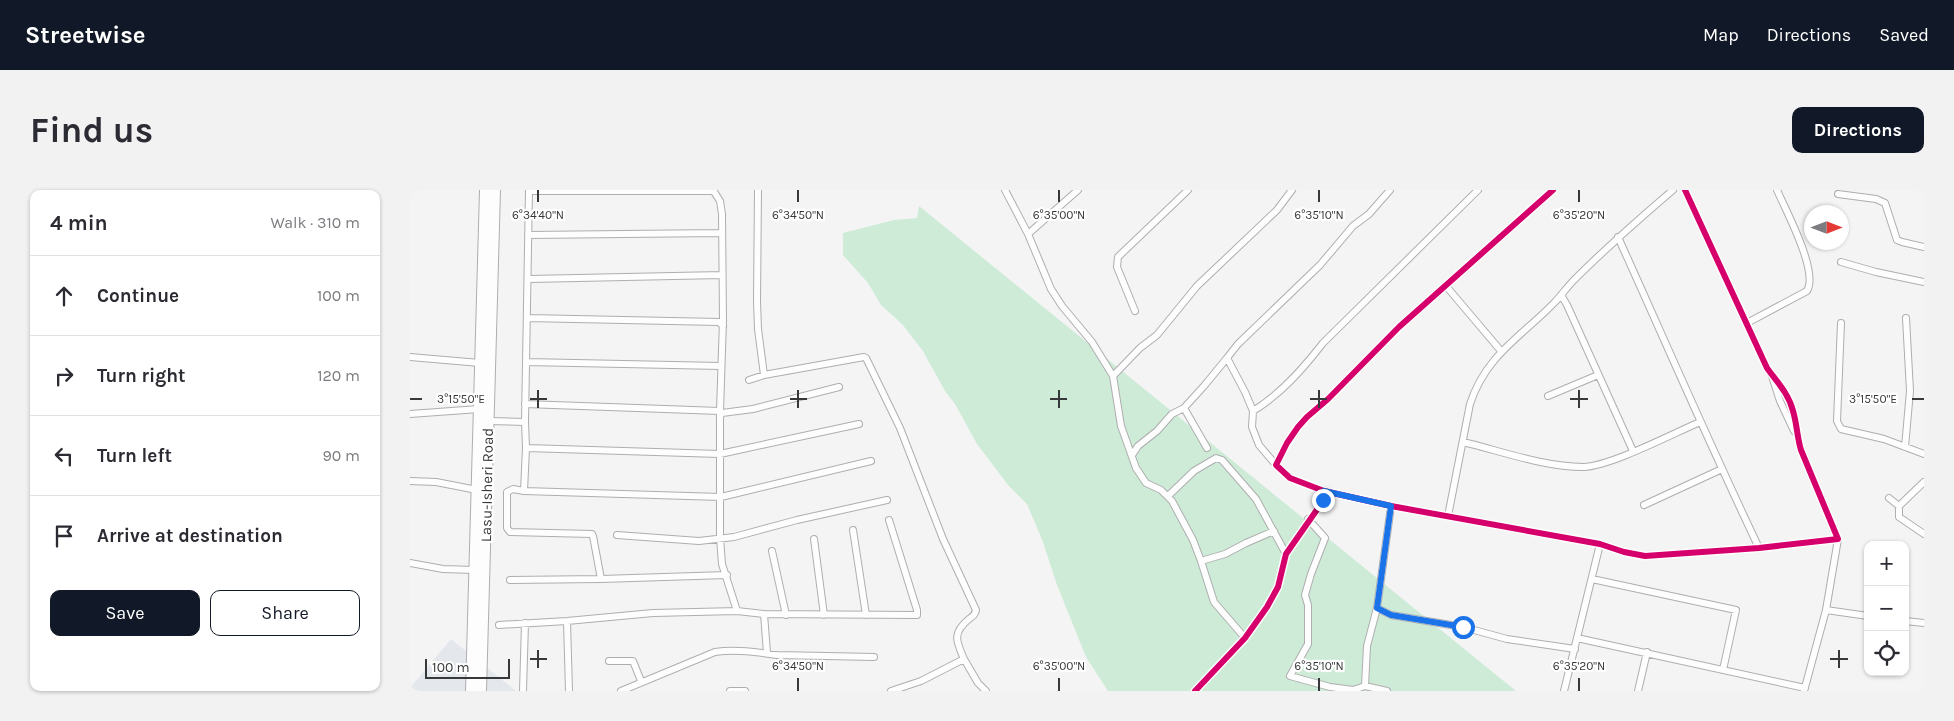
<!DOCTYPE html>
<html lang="en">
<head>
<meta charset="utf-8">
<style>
	:root { --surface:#fff; --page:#f2f2f3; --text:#2b2b33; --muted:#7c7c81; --line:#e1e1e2; --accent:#111827 }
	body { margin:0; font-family:Karla,sans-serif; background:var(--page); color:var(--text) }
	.controls { position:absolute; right:15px; bottom:15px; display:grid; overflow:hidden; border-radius:10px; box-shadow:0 1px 4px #0004 }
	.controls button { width:45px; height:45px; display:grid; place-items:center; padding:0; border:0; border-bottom:1px solid var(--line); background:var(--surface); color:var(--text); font:25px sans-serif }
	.compass { position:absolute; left:1394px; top:15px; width:45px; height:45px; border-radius:50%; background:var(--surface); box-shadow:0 1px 4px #0004; rotate:90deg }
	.scale { position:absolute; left:15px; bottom:12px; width:85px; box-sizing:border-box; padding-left:5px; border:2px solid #373839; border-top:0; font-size:14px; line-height:18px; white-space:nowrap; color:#373839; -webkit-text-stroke:4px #fff; paint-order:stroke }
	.stop { position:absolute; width:15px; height:15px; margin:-11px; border:4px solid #1a73e8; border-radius:50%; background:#fff }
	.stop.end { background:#1a73e8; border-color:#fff; box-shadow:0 1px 5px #0008 }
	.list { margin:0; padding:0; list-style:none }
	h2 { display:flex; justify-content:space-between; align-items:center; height:65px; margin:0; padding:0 20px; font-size:21px }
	h2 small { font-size:16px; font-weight:400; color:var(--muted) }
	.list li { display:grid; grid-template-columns:32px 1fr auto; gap:15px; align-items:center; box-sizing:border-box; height:80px; padding:0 20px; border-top:1px solid var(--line) }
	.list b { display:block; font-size:19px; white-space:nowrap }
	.list em { font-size:16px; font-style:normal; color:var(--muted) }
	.actions { display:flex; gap:10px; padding:15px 20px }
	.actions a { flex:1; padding:11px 0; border:1px solid var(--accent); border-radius:10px; text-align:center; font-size:18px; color:var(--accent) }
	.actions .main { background:var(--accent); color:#fff }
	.icon { flex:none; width:28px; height:28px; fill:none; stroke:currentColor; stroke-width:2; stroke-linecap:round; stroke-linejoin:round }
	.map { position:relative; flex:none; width:1514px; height:501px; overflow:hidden; border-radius:10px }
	header { display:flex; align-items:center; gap:30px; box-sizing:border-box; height:70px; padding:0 25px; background:var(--accent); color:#fff }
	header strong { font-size:24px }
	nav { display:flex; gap:28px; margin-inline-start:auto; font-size:18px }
	.intro { display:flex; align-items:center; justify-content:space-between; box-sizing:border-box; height:120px; padding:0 30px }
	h1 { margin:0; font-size:35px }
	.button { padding:12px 22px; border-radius:10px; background:var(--accent); color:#fff; font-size:18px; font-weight:700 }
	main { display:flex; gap:30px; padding:0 30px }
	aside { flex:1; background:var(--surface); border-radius:10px; box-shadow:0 1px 4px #0004 }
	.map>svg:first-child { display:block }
	.built { fill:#e4e7ec }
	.green { fill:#ceebd8 }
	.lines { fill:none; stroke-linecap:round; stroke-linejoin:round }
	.street-casing { stroke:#aeaeaf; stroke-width:8 }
	.primary-casing { stroke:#aeaeaf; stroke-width:12 }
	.street { stroke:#fdfdfe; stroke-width:6 }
	.primary { stroke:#fdfdfe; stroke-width:10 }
	.cycleway-casing { stroke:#fff; stroke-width:9 }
	.cycleway { stroke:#d6006c; stroke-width:6 }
	.route { stroke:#1a73e8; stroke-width:6 }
	.ticks { fill:none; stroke:#373839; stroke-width:2 }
	.labels { text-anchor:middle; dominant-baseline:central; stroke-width:4.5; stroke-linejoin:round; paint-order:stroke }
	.street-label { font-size:15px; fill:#373839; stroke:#fff }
	.ticks-label { font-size:12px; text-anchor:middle; fill:#373839; stroke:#fff; stroke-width:4.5; stroke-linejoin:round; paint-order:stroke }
</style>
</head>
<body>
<header>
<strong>Streetwise</strong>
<nav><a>Map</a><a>Directions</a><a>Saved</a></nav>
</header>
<div class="intro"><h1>Find us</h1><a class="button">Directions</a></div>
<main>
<aside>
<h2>4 min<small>Walk · 310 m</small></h2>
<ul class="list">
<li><svg class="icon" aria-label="ahead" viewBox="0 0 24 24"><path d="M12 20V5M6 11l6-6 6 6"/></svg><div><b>Continue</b></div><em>100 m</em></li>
<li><svg class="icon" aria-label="right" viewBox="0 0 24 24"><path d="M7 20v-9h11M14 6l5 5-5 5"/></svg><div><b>Turn right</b></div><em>120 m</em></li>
<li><svg class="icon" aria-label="left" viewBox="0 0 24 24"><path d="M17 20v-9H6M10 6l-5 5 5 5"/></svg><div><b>Turn left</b></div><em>90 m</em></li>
<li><svg class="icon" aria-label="arrive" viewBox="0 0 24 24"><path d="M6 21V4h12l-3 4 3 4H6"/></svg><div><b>Arrive at destination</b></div></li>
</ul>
<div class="actions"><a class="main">Save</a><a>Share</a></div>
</aside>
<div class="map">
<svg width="1514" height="501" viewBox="0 0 1514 501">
	<rect width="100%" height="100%" fill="#f4f4f5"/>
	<path class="built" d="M41,449L106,501H0V498Z"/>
	<path class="green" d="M509,16L1106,501H698L676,467L647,395L633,352L617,314L598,295L567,254L545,214L535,201L513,161L492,134L471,115L458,93L433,65V43L484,30L507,28Z"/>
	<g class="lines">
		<g class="street-casing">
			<path id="street" d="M348,0L347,111L348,139L354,185
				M595,0L618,44L641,99L652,116L682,152L703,186
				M119,1H304
				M1428,4L1466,9L1475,13L1487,50L1492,52L1514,57
				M618,44L668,0
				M118,45L311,43
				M1208,47C1255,151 1300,255 1349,358
				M1431,72L1466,82L1514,92
				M119,89L312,85
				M1036,96L1091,161
				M1151,105L1157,115L1223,261
				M725,121L707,77L708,67L778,0
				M117,128L309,132L313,136
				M1337,133L1397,101C1409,82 1376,21 1367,0
				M1431,133L1427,231L1431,239L1474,249L1514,264
				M0,167L70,173
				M116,172L311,176
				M1362,186L1370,211L1384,241
				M339,190L354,185L454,167L456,168L490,238L533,349L566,420C565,425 563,426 559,429C542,443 546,451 554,469
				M1138,206L1188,185
				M115,214L310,221
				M774,218L797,258
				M843,221C871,204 893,179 913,153L1068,0
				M0,224L69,219
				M310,226L312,223L343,219L429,197
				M79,231L115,232L119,0
				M115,232L116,258L310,264L449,234
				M1053,252C1091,261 1134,277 1173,277C1201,276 1262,244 1290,232
				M1495,257L1500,201L1496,128
				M116,258L114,301L103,299L97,302V338L100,342L182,344L183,346L191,389L317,385
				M722,265L728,256L747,241L762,224L774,218L794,196L817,168
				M866,275L849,255L842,237L843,221L835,202L817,168L828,154L910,75L943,36L959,24L980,0
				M0,291L26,292L67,300
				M114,301L311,307L461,271
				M914,301L981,316L1190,354L1214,362L1235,366L1349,358L1428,349L1391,260C1387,247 1387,234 1383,221C1379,204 1367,192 1357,178L1275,0
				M758,306L784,281L806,268L812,270L846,309L876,364
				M1479,308L1489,316V327L1514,344
				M1234,315L1312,279
				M1489,316L1514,292
				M1038,326L1060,214C1076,165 1111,147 1144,113C1151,106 1157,97 1164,90C1196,58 1229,29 1263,0
				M898,329L915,348L901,384L895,405L898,415V454L880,486L920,497L943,500L955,496L977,501
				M443,340L456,425
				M864,341L836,353L815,364L791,371L783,350L762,311L751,300L736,293L726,278L711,236L703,186L730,158L747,145L787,96L867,20L882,0
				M207,345L289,351L324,347L387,330L477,310
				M404,349L414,425
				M362,361L376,425
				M791,371L804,412L835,448
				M0,373L33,379L64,380
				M1182,389L1326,420L1313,480
				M100,390L191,389
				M967,418L981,425L1053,437L1097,449L1165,459
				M1416,420L1428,349
				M327,421L354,424L357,463
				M354,424L507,425V420L479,330
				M157,431L159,501
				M1495,431L1514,433
				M89,435L157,431L243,423L327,421L312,374L310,348V221L313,130L312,24L310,11L303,0
				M1167,448L1395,498
				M199,471H223L231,491
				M955,496L957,456L967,418L981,316
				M113,501L115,433
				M211,501L305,462C325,459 347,462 367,465L464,467
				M320,501H335
				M481,501L511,491L554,469L568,493L576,501
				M785,501L835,448L857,417L868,397L876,364L913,311L914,301L880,288L866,275L877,253L888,237L897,227L918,209L989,137L1143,0
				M1154,501L1190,354
				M1228,501L1237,462
				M1394,501L1416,420L1458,426"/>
		</g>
		<g class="primary-casing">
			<path id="primary" d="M61,501L75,0
				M71,501L85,0"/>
		</g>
		<use href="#street" class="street"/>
		<use href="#primary" class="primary"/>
		<g class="cycleway-casing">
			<path id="cycleway" d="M914,301L981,316L1190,354L1214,362L1235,366L1349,358L1428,349L1391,260C1387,247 1387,234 1383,221C1379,204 1367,192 1357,178L1275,0
				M785,501L835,448L857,417L868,397L876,364L913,311L914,301L880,288L866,275L877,253L888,237L897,227L918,209L989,137L1143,0"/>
		</g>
		<use href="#cycleway" class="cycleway"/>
	</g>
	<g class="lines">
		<path class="route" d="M913,310L914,301L981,316L967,418L981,425L1053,437"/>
	</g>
	<path class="ticks" d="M128,0V12M388,0V12M649,0V12M909,0V12M1169,0V12M128,200V218M388,200V218M649,200V218M909,200V218M1169,200V218M0,209H12M120,209H137M380,209H397M640,209H657M900,209H917M1160,209H1178M1502,209H1514M128,460V478M1429,460V478M120,469H137M1420,469H1438M388,488V501M649,488V501M909,488V501M1169,488V501"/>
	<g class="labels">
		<g class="street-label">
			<text transform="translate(77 295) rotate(-89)">Lasu-Isheri Road</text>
		</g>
	</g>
	<g class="ticks-label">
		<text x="128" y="29">6°34'40"N</text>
		<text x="388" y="29">6°34'50"N</text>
		<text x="649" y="29">6°35'00"N</text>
		<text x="909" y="29">6°35'10"N</text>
		<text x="1169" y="29">6°35'20"N</text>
		<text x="1463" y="213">3°15'50"E</text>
		<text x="51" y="213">3°15'50"E</text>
		<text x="388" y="480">6°34'50"N</text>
		<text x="649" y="480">6°35'00"N</text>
		<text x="909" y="480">6°35'10"N</text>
		<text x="1169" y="480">6°35'20"N</text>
	</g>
</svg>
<div class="controls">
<button>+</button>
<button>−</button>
<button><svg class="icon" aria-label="locate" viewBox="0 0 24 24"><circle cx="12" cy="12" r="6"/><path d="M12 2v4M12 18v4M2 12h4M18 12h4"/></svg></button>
</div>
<svg class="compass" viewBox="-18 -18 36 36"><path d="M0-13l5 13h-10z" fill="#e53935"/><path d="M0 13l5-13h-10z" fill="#7c7c81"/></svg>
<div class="scale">100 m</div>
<div class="stop" style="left:1053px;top:437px"></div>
<div class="stop end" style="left:913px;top:310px"></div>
</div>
</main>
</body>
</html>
